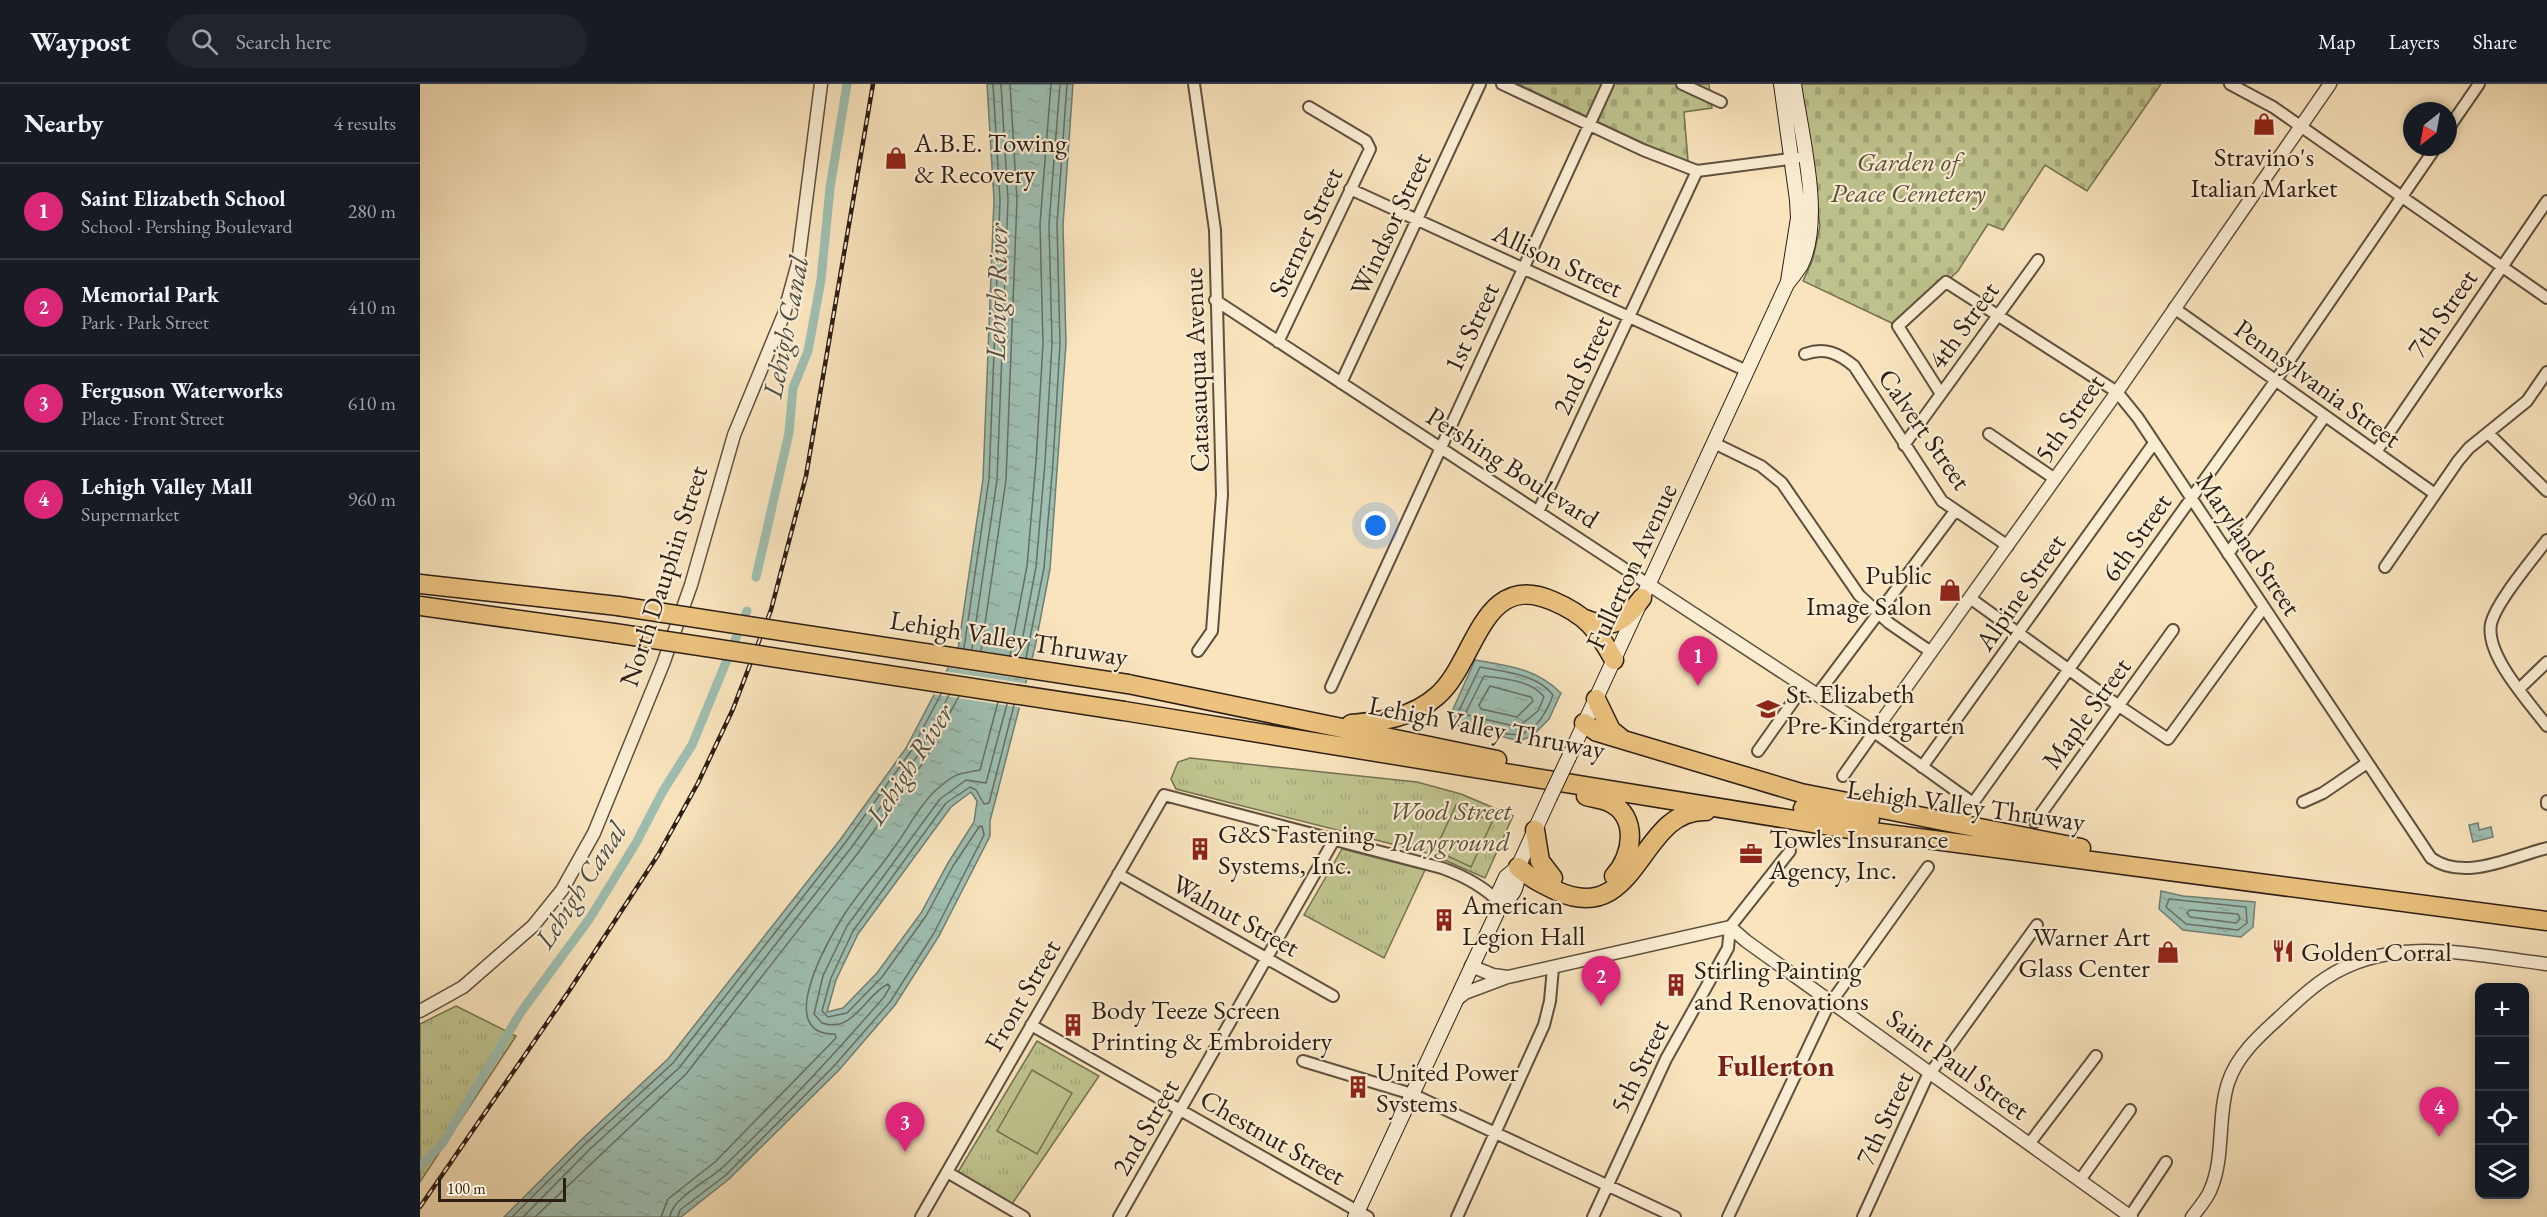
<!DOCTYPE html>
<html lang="en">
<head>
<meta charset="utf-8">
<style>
	:root { --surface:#171b24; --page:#20242c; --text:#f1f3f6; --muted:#9ea1a6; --line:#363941; --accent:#db2777 }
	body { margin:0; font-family:"EB Garamond",serif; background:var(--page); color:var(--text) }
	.controls { position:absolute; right:18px; bottom:18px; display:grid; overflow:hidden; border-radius:12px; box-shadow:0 3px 9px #0003 }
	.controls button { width:54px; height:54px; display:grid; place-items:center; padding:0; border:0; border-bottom:2px solid var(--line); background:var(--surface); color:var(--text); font:30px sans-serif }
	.compass { position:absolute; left:1983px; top:18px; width:54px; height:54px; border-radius:50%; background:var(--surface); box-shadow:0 3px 9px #0003; rotate:211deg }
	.scale { position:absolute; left:18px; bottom:15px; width:128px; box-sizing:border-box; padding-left:6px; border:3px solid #2d1e15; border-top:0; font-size:16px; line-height:21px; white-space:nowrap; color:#2d1e15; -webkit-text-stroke:4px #fbedd4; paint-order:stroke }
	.you { position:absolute; left:956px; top:442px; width:21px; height:21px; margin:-15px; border:4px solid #fff; border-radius:50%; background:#1a73e8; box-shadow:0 0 0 9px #1a73e833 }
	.badge { display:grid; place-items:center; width:39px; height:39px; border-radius:50%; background:var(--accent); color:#fff; font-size:20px; font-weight:700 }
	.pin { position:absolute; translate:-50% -50px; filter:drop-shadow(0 2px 3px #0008) }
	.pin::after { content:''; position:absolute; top:32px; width:21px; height:18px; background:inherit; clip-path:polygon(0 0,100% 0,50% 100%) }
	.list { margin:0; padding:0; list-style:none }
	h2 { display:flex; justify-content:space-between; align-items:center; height:78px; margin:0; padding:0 24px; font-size:26px }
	h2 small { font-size:20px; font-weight:400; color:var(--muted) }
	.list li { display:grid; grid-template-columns:39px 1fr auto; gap:18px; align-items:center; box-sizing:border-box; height:96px; padding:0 24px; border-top:2px solid var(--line) }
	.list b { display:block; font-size:22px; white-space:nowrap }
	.list p { margin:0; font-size:20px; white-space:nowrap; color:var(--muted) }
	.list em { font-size:20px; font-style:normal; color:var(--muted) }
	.icon { flex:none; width:33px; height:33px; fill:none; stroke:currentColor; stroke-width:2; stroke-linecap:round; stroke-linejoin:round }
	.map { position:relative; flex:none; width:2127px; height:1133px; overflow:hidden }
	header { display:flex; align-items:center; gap:36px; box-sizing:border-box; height:84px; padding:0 30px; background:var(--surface); border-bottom:2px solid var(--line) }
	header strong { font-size:28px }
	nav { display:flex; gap:33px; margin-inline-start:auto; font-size:21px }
	.search { width:420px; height:54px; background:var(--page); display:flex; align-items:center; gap:15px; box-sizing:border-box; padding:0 21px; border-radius:33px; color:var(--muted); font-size:22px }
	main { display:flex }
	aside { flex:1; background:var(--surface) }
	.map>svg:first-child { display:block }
	.grass { fill:url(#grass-tufts); stroke:#767152; stroke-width:1.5 }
	.cemetery { fill:url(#cemetery-stones); stroke:#767152; stroke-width:1.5 }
	.garden { fill:#bfc48f; stroke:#767152; stroke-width:1.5 }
	.water { fill:url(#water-ripples); stroke:#717f73; stroke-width:1.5; fill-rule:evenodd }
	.pier { fill:#f9e4bd }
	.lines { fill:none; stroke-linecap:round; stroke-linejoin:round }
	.shore { stroke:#666e64; stroke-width:1.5 }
	.canal { stroke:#9ebfb2; stroke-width:9 }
	.minor-casing { stroke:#60503f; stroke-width:14 }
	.tertiary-casing { stroke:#60503f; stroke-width:15 }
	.secondary-casing { stroke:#2d1e15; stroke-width:16 }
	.motorway-casing { stroke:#2d1e15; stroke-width:21 }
	.minor { stroke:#fbedd4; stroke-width:10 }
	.tertiary { stroke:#fbedd4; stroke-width:12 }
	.secondary { stroke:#fbedd4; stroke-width:14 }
	.motorway { stroke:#ecc27e; stroke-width:18 }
	.rail-casing { stroke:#2d1e15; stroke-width:4.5 }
	.rail { stroke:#fbedd4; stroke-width:2; stroke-dasharray:7; stroke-linecap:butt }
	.secondary-bridge-casing { stroke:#2d1e15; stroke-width:16; stroke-linecap:butt }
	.motorway-bridge-casing { stroke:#2d1e15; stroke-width:21; stroke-linecap:butt }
	.secondary-bridge { stroke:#fbedd4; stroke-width:14 }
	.motorway-bridge { stroke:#ecc27e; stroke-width:18 }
	.labels { text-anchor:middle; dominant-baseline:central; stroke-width:4.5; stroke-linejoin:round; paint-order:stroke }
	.poi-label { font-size:27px; fill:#2d1e15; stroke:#fbedd4; text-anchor:start }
	.park-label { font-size:27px; font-style:italic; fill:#59503a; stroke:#fbedd4 }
	.street-label { font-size:27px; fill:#2d1e15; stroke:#fbedd4 }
	.water-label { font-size:28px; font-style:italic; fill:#4f4e44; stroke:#fbedd4 }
	.quarter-label { font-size:30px; font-weight:bold; fill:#7a1f14; stroke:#fbedd4 }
</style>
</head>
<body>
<header>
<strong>Waypost</strong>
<div class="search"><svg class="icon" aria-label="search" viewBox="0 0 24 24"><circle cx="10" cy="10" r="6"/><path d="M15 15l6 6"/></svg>Search here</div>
<nav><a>Map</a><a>Layers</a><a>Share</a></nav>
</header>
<main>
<aside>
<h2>Nearby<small>4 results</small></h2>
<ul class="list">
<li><span class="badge">1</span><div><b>Saint Elizabeth School</b><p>School · Pershing Boulevard</p></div><em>280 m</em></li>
<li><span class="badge">2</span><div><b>Memorial Park</b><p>Park · Park Street</p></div><em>410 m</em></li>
<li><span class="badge">3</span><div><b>Ferguson Waterworks</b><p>Place · Front Street</p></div><em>610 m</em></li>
<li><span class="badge">4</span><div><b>Lehigh Valley Mall</b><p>Supermarket</p></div><em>960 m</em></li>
</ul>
</aside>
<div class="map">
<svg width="2127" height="1133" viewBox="0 0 2127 1133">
	<defs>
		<pattern id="grass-tufts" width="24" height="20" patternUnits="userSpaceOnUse" patternTransform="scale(1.5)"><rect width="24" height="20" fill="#bfc48f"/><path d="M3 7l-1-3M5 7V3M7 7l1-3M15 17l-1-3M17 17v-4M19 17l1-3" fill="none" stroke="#a4a87a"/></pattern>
		<pattern id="cemetery-stones" width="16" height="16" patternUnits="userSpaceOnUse" patternTransform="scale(1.5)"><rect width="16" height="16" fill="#bfc48f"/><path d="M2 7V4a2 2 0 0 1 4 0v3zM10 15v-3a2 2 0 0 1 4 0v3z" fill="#a4a87a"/></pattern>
		<pattern id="water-ripples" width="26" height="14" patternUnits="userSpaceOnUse" patternTransform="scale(1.5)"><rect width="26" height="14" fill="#9ebfb2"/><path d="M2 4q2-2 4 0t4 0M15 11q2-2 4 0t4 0" fill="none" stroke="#88a498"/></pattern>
	</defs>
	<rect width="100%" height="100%" fill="#f9e4bd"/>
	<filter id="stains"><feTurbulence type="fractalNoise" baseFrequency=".00333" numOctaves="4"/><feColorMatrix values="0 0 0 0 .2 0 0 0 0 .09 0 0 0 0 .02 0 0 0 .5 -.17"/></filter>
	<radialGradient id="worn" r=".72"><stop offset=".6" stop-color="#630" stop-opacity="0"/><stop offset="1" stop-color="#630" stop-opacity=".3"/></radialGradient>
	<path class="grass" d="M770,674L997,698L1041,710L1093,732L1065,794L1011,770L756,705L751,695L758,678Z
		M922,765L1005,786L964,874L884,831Z
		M36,922L96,952L0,1098V940Z
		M617,957L679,992L592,1120L538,1088Z"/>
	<path class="cemetery" d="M1098,0H1289L1292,24L1264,28L1268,77L1242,68Z
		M1381,0H1741L1667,107L1625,81L1583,146L1568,140L1538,187L1478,242L1383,197L1393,175L1400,142Z"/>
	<path class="garden" d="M1036,721L1072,738L1051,783L1015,766Z
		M612,986L652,1009L617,1070L577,1047Z"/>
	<path class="water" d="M567,0H653L643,141L646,260L630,485L615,563L570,737V752L519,852L475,921L419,986L309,1095L261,1133H84L161,1056L248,975L420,756L486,664L538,565L563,395L574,116ZM551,708L557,717L554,738L528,779L501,829L457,889L423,924L407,928L416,896L438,850L531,723Z
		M1055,576C1089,582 1115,584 1141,609L1129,635L1112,652L1099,657L1033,640L1030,632Z
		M2058,739L2059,746L2071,743L2073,753L2053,758L2049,741Z
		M1741,807L1763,812L1835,818L1833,843L1821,853L1763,846L1739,825Z"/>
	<path class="pier" d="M536,563L615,575L610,596L525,583Z
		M523,587L609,600L603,624L511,610Z"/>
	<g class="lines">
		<path class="shore" d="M544,564L569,395L580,116L573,0
			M552,565L577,396L588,116L581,0
			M561,567L586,396L597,116L590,0
			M590,571L607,482L616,378L623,260L620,140L631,0
			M599,573L616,483L625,378L632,260L629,140L640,0
			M606,574L624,484L633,379L640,260L637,140L647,0
			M1060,583C1085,588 1117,590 1133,611C1128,625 1117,647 1100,650C1089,653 1051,641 1039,637L1037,631Z
			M1064,592C1082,594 1113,597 1124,613L1118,627L1098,643L1047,631L1046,628Z
			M1070,602L1111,613L1113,617L1097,633L1061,625L1059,621Z
			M1749,815L1826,823L1827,839L1818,846L1766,840L1746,823Z
			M1770,826L1818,830L1820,835L1816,839L1770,833L1767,829Z
			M92,1133L165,1060L253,979L425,759L491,667L521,610
			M103,1133L170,1065L259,984L431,764L498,671L529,611
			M115,1133L266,990L438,769L505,676L539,612
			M241,1133L248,1115L295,1078L416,954L415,950C356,951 404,864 419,839C434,813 456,790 473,765C487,747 499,721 516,706C535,689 538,690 560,686L578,618
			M250,1133C251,1115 289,1096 302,1084C359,1030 413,972 464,913L470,903L468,900C446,910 433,950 402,939L394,930L403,892L427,842L520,715L546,696L566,699L587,620
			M258,1133L260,1126L306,1091L414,982L470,918L514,849L564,751L562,742L559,743L533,782L506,832L462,893L427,929L408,933L402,927L411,894L433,847L526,719L550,703L556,706L564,720L569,719L594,621"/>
		<path class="canal" d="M336,493L369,349L373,304L388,267L401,196L410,104L427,0
			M0,1082L22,1060L101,928L170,834L216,759L243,707L272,661L327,527"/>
		<g class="minor-casing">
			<path id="minor" d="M774,0L795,146L802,411L792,547L778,567
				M1082,0L1223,66L1277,87L1377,74
				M1262,0L1301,18
				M1810,0L1853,23L2127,214
				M2028,45L2059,0
				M930,105L1327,287
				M795,216L1228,500
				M1754,224L2015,410
				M858,258L950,65L946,57L889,23
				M1385,270C1405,263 1418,269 1434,282L1522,417L1588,462
				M921,299L1060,0
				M1521,310L1478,242L1526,198L1697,308L1718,334L2011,774C2044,798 2091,773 2127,764
				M2068,349L2127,407
				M1569,350L1635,395
				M1294,359L1341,382L1362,399L1439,511L1469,539L1511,568
				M1484,361L1618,176
				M1956,368L2127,117
				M1118,428L1277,87
				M2127,456C2113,475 2076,518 2071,540C2065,571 2109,618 2127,642
				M1808,470L1905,332
				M1965,483L2038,377L2049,364L2107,317L2127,288
				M1550,514L1699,622L1748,655L1844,523
				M911,603L1188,0
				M2099,605L2127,578
				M1397,611L1535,427
				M1338,667L1384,602
				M1502,683L1734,359
				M1423,692L1454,648L1553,719L1856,296L2016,63
				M2127,717V720
				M1883,718L1903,709L1947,679
				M1615,738L1753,546
				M698,790L913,912
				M611,941L948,1133
				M883,977L992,1010L1255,1133
				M1609,1060L1676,972
				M527,1088L604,1133
				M1660,1096L1710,1026
				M1710,1132L1746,1078
				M501,1133L744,711L1022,784C1044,792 1065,803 1081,820
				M699,1133L914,756
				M1037,1133L1124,941L1130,917L1133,884
				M1173,1133L1246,975L1308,864L1310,843L1370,767
				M1308,1133L1407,924L1508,783
				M1443,1133L1506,995L1617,841"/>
		</g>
		<g class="tertiary-casing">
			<path id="tertiary" d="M1228,500L1454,648L1697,308L1910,0
				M1051,882L1073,891L1088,893L1310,843L1326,857L1711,1133
				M1036,916L1045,909L1085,894
				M0,927L43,903L113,842L142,806L174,749L243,580L271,501L314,351L364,230L378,179L401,0
				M1772,1133C1778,1125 1786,1116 1790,1107C1805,1074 1797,1033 1808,999C1817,971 1840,951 1861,932C1875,919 1889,905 1906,894C1972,850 2053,871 2127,880"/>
		</g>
		<g class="secondary-casing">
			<path id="secondary" d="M1361,0L1377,116L1378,134L1368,197
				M1149,673L1367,200C1372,194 1377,187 1381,181C1404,135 1381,50 1374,0
				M1081,820L1079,808L1086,793L1098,783L1130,713
				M935,1133L1081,820C1096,811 1098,800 1098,783"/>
		</g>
		<g class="motorway-casing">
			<path id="motorway" d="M0,500L198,522
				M0,522L194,549
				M1165,535C1194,547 1205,536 1222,514
				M708,600L1077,676
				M1176,615L1191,646L1201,654
				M704,627L1423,744L2127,837
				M1164,639L1177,648L1381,709L1661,764
				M931,640C963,637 992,634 1017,612C1056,579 1061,485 1133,517C1166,531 1177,545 1194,576
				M1166,712C1173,714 1182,715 1189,718C1219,732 1213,772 1194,792
				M1383,724L1450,735
				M1115,746L1120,777L1133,794
				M1098,783C1110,794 1122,800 1137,807C1219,844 1219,724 1286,727"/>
		</g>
		<use href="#minor" class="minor"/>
		<use href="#tertiary" class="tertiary"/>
		<use href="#secondary" class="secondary"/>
		<use href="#motorway" class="motorway"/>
		<g class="rail-casing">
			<path id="rail" d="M0,1123L149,907L238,771L278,699L313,625L351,526L386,392L453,0"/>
		</g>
		<use href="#rail" class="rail"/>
		<g class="secondary-bridge-casing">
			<path id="secondary-bridge" d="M1130,713L1149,673"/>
		</g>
		<g class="motorway-bridge-casing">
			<path id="motorway-bridge" d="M198,522L708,600
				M194,549L704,627"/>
		</g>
		<use href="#secondary-bridge" class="secondary-bridge"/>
		<use href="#motorway-bridge" class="motorway-bridge"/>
	</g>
	<defs>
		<g id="shop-bare" transform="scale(1.8)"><path d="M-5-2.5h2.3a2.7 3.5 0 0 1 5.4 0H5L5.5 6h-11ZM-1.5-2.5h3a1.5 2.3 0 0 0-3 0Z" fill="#8f2418" stroke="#fbedd4" stroke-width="2.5" paint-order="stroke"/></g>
		<g id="school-bare" transform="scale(1.8)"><path d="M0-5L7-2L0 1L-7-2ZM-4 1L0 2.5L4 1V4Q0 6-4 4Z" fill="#8f2418" stroke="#fbedd4" stroke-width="2.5" paint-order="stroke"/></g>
		<g id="building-bare" transform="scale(1.8)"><path d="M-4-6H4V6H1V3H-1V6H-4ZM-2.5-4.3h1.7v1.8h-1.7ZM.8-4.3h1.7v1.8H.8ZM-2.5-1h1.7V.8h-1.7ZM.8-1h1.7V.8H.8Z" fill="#8f2418" stroke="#fbedd4" stroke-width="2.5" paint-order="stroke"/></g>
		<g id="office-bare" transform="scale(1.8)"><path d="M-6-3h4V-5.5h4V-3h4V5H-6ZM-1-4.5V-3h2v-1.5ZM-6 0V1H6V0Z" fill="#8f2418" stroke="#fbedd4" stroke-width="2.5" paint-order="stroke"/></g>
		<g id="restaurant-bare" transform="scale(1.8)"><path d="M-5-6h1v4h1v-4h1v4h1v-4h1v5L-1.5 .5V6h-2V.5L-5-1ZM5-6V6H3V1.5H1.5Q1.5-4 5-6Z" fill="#8f2418" stroke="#fbedd4" stroke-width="2.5" paint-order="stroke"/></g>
	</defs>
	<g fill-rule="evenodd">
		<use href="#shop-bare" x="1844" y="40"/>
		<use href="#shop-bare" x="476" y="74"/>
		<use href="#shop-bare" x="1530" y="506"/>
		<use href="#school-bare" x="1348" y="625"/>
		<use href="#building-bare" x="780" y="765"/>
		<use href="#office-bare" x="1331" y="770"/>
		<use href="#building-bare" x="1024" y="836"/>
		<use href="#restaurant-bare" x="1863" y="867"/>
		<use href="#shop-bare" x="1748" y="868"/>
		<use href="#building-bare" x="1256" y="901"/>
		<use href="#building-bare" x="653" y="941"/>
		<use href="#building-bare" x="938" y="1003"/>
	</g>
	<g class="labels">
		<g class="poi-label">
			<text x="494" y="58">A.B.E. Towing<tspan x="494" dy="31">&amp; Recovery</tspan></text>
			<text x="1844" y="72" text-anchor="middle">Stravino's<tspan x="1844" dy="31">Italian Market</tspan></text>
			<text x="1512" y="490" text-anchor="end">Public<tspan x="1512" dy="31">Image Salon</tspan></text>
			<text x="1366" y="609">St. Elizabeth<tspan x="1366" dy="31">Pre-Kindergarten</tspan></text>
			<text x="798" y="749">G&amp;S Fastening<tspan x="798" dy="31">Systems, Inc.</tspan></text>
			<text x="1349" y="754">Towles Insurance<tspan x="1349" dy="31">Agency, Inc.</tspan></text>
			<text x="1042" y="820">American<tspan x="1042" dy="31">Legion Hall</tspan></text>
			<text x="1730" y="852" text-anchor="end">Warner Art<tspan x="1730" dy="31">Glass Center</tspan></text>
			<text x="1881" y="867">Golden Corral</text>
			<text x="1274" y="885">Stirling Painting<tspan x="1274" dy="31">and Renovations</tspan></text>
			<text x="671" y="925">Body Teeze Screen<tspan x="671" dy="31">Printing &amp; Embroidery</tspan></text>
			<text x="956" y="987">United Power<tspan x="956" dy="31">Systems</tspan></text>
		</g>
		<g class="park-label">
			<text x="1488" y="77">Garden of<tspan x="1488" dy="31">Peace Cemetery</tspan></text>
			<text x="1030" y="726">Wood Street<tspan x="1030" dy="31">Playground</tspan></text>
		</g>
		<g class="street-label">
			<text transform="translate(970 140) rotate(-65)">Windsor Street</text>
			<text transform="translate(885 148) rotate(-65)">Sterner Street</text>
			<text transform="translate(1138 176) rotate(25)">Allison Street</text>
			<text transform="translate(2022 229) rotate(-55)">7th Street</text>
			<text transform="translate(1543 241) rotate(-54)">4th Street</text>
			<text transform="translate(1051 243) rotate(-65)">1st Street</text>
			<text transform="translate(1162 281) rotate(-65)">2nd Street</text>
			<text transform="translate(776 286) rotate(-92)">Catasauqua Avenue</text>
			<text transform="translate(1898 299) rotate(36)">Pennsylvania Street</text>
			<text transform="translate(1649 334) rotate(-55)">5th Street</text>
			<text transform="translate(1505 345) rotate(55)">Calvert Street</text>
			<text transform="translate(1093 383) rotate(33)">Pershing Boulevard</text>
			<text transform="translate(1716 453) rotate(-55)">6th Street</text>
			<text transform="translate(1829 460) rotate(56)">Maryland Street</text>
			<text transform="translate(1211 482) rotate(-65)">Fullerton Avenue</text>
			<text transform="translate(243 492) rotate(-72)">North Dauphin Street</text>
			<text transform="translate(1600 508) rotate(-55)">Alpine Street</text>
			<text transform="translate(589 554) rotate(9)">Lehigh Valley Thruway</text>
			<text transform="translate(1666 629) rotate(-54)">Maple Street</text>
			<text transform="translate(1067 643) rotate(11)">Lehigh Valley Thruway</text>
			<text transform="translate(1546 721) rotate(8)">Lehigh Valley Thruway</text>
			<text transform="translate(816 831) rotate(29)">Walnut Street</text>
			<text transform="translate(602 911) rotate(-60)">Front Street</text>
			<text transform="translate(1538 980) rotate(36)">Saint Paul Street</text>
			<text transform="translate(1219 982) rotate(-64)">5th Street</text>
			<text transform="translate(1464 1034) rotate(-65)">7th Street</text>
			<text transform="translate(725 1043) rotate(-60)">2nd Street</text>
			<text transform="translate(853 1053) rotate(30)">Chestnut Street</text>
		</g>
		<g class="water-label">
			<text transform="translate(576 208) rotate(-89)">Lehigh River</text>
			<text transform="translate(365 243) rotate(-79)">Lehigh Canal</text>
			<text transform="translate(489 680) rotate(-57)">Lehigh River</text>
			<text transform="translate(160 801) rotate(-57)">Lehigh Canal</text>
		</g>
		<g class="quarter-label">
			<text x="1356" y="981">Fullerton</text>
		</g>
	</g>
	<rect width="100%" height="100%" filter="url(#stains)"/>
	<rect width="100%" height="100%" fill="url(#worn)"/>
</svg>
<div class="controls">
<button>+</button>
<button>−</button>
<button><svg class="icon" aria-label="locate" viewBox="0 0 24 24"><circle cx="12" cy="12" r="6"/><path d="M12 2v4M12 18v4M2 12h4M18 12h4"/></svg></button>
<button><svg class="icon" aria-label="layers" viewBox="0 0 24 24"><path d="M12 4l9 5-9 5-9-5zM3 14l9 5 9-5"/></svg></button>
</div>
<svg class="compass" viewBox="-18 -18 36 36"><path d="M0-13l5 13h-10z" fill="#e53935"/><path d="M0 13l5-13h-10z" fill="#9ea1a6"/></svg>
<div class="scale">100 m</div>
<div class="you"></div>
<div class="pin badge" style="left:1278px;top:602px">1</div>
<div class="pin badge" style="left:1181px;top:922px">2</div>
<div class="pin badge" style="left:485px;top:1068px">3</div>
<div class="pin badge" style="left:2019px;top:1053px">4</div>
</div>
</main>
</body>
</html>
